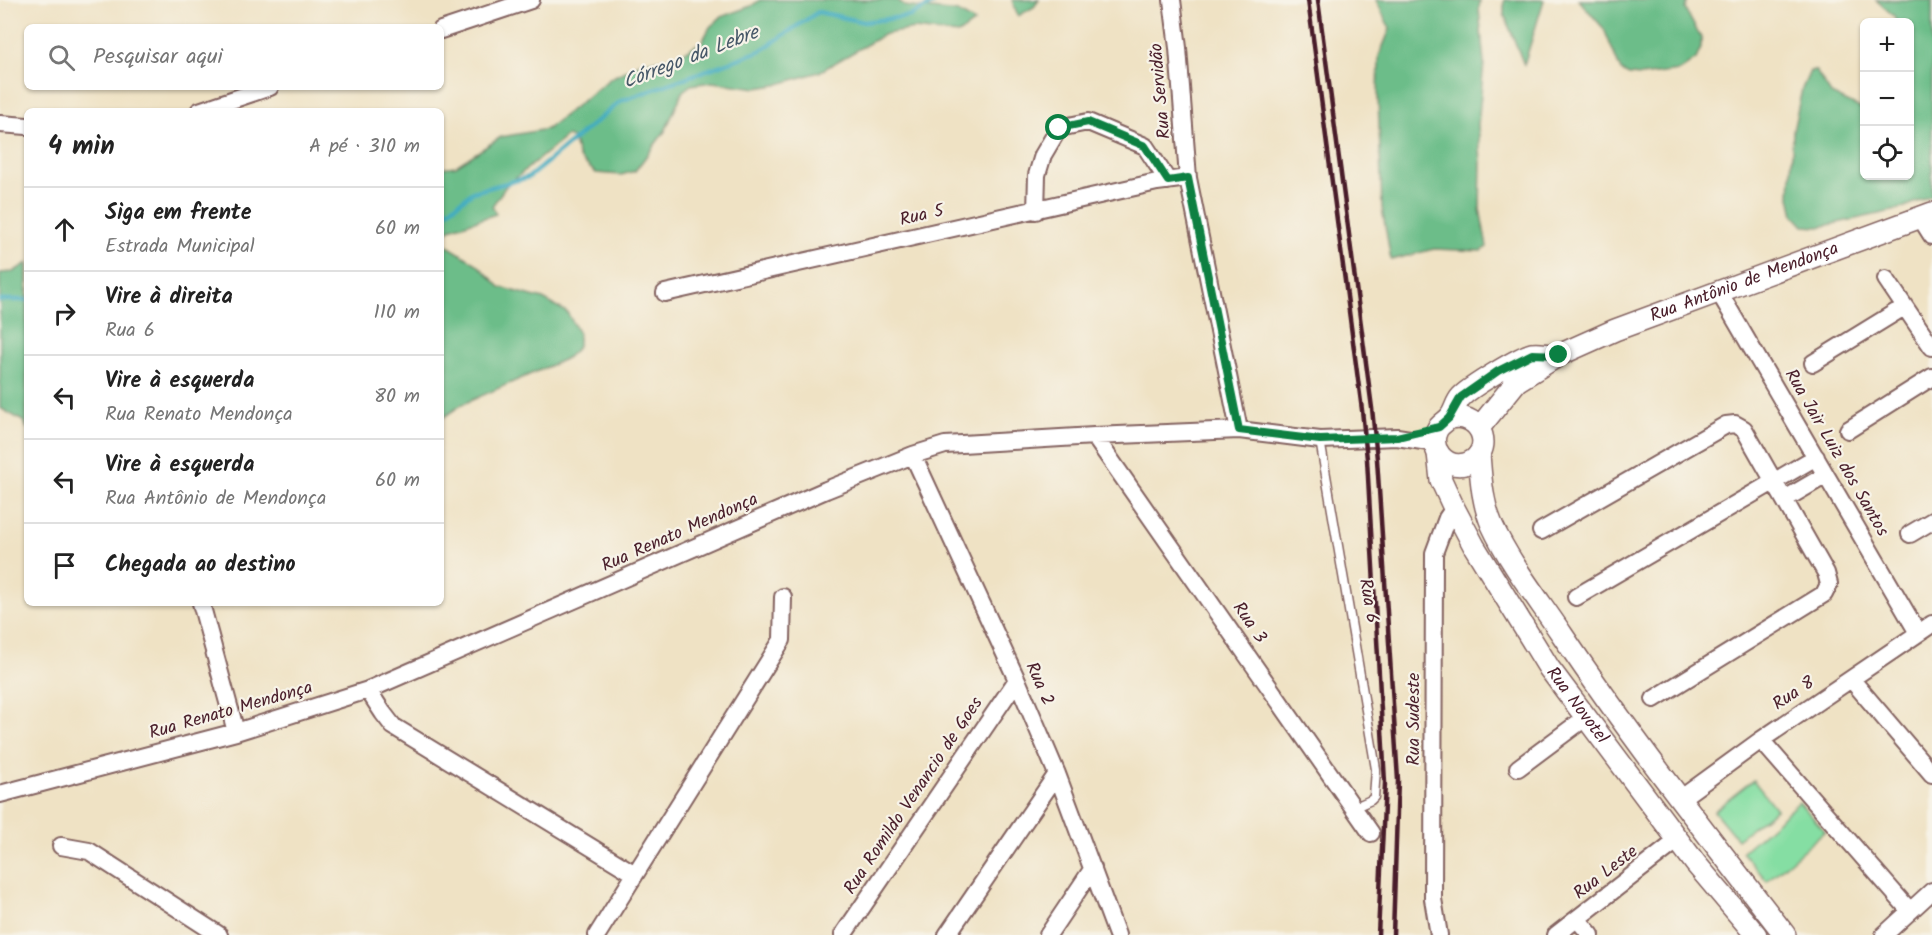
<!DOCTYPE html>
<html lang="pt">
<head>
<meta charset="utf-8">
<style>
	:root { --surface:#fff; --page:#f2f2f2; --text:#222; --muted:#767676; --line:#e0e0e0 }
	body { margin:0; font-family:Kalam,sans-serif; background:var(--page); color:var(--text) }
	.controls { position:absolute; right:18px; top:18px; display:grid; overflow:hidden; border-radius:9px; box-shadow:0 2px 4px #0004 }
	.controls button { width:54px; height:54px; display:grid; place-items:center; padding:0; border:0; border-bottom:2px solid var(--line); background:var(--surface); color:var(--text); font:30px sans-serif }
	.stop { position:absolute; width:18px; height:18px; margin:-14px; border:4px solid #0b8043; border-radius:50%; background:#fff }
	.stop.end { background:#0b8043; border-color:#fff; box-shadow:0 2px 6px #0008 }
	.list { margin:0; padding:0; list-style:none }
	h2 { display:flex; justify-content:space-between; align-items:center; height:78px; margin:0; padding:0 24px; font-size:26px }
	h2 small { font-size:20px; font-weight:400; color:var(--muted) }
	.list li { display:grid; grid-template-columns:39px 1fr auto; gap:18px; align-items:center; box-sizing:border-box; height:84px; padding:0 24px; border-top:2px solid var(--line) }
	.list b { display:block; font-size:22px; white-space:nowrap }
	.list p { margin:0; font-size:20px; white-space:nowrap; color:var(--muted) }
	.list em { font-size:20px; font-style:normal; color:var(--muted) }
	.icon { flex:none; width:33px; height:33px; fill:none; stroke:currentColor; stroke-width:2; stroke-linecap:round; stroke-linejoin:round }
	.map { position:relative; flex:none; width:1932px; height:935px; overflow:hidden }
	.search { position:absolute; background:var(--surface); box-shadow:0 2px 4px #0004; left:24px; top:24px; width:420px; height:66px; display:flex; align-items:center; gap:15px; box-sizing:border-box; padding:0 21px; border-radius:9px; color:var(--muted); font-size:22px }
	.panel { position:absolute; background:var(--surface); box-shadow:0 2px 4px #0004; left:24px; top:108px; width:420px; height:498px; border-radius:9px }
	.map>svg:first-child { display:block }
	.green { fill:#85dea3; stroke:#687e67; stroke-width:1.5 }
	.forest { fill:#6cbd89; stroke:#5b6e5a; stroke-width:1.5 }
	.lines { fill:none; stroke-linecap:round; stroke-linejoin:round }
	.stream { stroke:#41acc1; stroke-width:4.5 }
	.service-casing { stroke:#846361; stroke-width:11 }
	.minor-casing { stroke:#846361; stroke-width:20 }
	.tertiary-casing { stroke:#846361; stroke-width:24 }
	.service { stroke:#fff; stroke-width:8 }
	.minor { stroke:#fff; stroke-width:16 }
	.tertiary { stroke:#fff; stroke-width:21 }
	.rail { stroke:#4a1f2b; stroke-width:4.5 }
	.route { stroke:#0b8043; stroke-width:8 }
	.labels { text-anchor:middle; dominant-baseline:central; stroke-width:4.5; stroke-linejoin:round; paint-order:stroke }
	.street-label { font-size:18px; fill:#4a1f2b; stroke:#f7f3e8 }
	.water-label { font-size:20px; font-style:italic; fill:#465767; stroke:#f7f3e8 }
</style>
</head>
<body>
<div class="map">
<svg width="1932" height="935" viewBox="0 0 1932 935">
	<rect width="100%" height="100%" fill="#f7f3e8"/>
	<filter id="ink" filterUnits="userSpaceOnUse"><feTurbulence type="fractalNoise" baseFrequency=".0167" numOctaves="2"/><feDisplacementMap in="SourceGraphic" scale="12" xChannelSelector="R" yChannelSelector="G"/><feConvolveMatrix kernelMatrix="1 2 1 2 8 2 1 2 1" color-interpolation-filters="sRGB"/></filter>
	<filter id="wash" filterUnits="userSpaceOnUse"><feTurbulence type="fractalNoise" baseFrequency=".008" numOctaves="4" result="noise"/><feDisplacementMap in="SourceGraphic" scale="24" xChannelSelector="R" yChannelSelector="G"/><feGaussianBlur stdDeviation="1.35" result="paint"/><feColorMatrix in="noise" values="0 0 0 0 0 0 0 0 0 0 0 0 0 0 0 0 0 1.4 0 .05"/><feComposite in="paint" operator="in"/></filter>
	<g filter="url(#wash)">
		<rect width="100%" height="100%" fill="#efe2c4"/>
		<path class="green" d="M1753,780L1776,809L1737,839L1714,811Z
			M1799,802L1825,831L1767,881L1742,852Z"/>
		<path class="forest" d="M760,0H898L904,6L958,12L975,22L958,34L914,29L885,34L819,72L776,85L757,88L712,82L691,85L683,91L665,131L635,171L621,175L596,173L579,158L573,138L567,136L506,186L492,206L496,214L450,229L442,237L443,243L477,264L500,287L543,299L567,312L578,332V347L565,359L463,404L441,419V168L456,166L501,137L547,129L611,78L641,63L675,57L702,42L710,27L721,17L751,6Z
			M1012,0H1039L1034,7L1018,16Z
			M1376,0H1480L1479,9L1484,63L1478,125L1481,162L1480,209L1487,247L1481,251L1434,249L1391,260L1382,208L1378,98L1379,56L1390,29Z
			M1504,0H1544L1524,65L1504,14Z
			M1579,0H1688L1685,9L1701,38V48L1696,59L1679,71L1641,76L1629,75L1621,71L1604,29Z
			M1876,0H1932V196L1897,210L1819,227L1804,226L1794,215L1790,197L1793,131L1802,89L1810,71H1816L1831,94L1864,110V176H1910V22H1895V17Z
			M27,263V429L23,421L0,408V273L13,272Z"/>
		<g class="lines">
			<path class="stream" d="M441,216L473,192L529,177L621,101L760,51L818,12L864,22L910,16L939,0
				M0,300H27"/>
		</g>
	</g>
	<g filter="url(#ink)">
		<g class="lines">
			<g class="service-casing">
				<path id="service" d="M1320,440L1376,769L1374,797L1371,800L1353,808"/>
			</g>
			<g class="minor-casing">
				<path id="minor" d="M1172,0L1178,48L1188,178L1239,430
					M441,30L531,0
					M199,111L270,87
					M0,124L27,126
					M1036,211L1037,175L1043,155L1059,128L1088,122L1145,146L1168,181
					M1920,217L1932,236
					M1886,279L1932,347
					M1719,292L1918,633
					M665,293L1157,182L1188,178
					M1813,363L1904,307
					M1848,430L1932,377
					M1094,436L1371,833
					M913,455L1017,680L1057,774L1117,935
					M1785,499L1826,475
					M1541,531L1726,425L1735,424L1744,429L1826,573L1829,584L1824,594L1654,699
					M1910,534L1932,521
					M1576,597L1816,457
					M201,603L236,732
					M1851,679L1932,774
					M368,690L383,713L393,726L635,874
					M1761,740L1910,911
					M1518,768L1585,718
					M0,794L236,732L368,690L826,490L913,455L945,445L1094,436L1239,430L1320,440L1397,437L1435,443
					M1680,799L1761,740L1932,624
					M61,846L89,851L219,935
					M1578,920L1591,935
					M597,935L782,640L783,597
					M843,935L1017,680
					M947,935L1057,774
					M1048,935L1093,868
					M1439,935L1433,899L1434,553L1447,518L1454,508
					M1556,935L1678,840
					M1884,935L1932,891"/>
			</g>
			<g class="tertiary-casing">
				<g id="tertiary">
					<path d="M1450,418C1484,411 1496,455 1465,464C1445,469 1428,448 1437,430C1440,424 1446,422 1450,417C1455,411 1456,402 1461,397C1469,388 1520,357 1532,354C1539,353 1548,355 1555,355"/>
					<path id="s1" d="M1479,428L1517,381L1559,355L1615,330L1932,213"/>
					<path id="s2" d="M1438,453L1441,480L1454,508L1474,546L1549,668L1696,864L1756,935"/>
					<path d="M1479,454C1481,479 1482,502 1492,525C1510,564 1539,600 1563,636C1632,739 1709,837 1785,935"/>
				</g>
			</g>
			<use href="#service" class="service"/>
			<use href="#minor" class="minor"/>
			<use href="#tertiary" class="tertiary"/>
			<path class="rail" d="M1308,0L1362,410L1367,459L1385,783L1378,935
				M1318,0L1372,408L1377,459L1398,780L1393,935"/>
		</g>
	</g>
	<g class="lines" filter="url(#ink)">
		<path class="route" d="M1059,128L1088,122L1145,146L1168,181L1188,178L1239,430L1320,440L1397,437L1439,427L1449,418L1461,397L1498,371L1532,354L1559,355"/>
	</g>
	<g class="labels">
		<g class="street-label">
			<text transform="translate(1161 91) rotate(-95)">Rua Servidão</text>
			<text transform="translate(922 216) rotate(-13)">Rua 5</text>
			<text stroke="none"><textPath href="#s1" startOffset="309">Rua Antônio de Mendonça</textPath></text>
			<text transform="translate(1836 453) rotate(60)">Rua Jair Luiz dos Santos</text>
			<text transform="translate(680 533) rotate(-24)">Rua Renato Mendonça</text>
			<text transform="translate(1368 601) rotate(80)">Rua 6</text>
			<text transform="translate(1249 623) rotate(55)">Rua 3</text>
			<text transform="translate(1039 684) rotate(66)">Rua 2</text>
			<text transform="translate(1794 694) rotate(-34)">Rua 8</text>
			<text stroke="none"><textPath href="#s2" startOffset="291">Rua Novotel</textPath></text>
			<text transform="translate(231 711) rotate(-16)">Rua Renato Mendonça</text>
			<text transform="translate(1414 719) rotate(-90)">Rua Sudeste</text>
			<text transform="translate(914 796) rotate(-56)">Rua Romildo Venancio de Goes</text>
			<text transform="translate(1606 873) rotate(-38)">Rua Leste</text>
		</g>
		<g class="water-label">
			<text transform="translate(691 58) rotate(-21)">Córrego da Lebre</text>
		</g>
	</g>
</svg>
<div class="controls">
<button>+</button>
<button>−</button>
<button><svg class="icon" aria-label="locate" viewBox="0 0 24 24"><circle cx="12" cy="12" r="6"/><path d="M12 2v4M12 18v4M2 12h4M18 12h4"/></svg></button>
</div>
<div class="stop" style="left:1059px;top:128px"></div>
<div class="stop end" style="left:1559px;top:355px"></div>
<div class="search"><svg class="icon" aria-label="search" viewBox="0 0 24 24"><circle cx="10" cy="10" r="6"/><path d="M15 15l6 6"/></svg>Pesquisar aqui</div>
<section class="panel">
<h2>4 min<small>A pé · 310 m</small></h2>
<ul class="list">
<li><svg class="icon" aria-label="ahead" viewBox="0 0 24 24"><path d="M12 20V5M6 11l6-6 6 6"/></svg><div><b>Siga em frente</b><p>Estrada Municipal</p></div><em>60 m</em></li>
<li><svg class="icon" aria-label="right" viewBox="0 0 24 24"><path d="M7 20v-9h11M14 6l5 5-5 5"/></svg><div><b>Vire à direita</b><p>Rua 6</p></div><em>110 m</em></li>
<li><svg class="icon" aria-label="left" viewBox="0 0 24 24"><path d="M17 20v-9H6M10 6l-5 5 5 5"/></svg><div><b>Vire à esquerda</b><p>Rua Renato Mendonça</p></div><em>80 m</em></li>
<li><svg class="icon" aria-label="left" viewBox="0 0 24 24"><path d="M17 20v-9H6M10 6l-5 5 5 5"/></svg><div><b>Vire à esquerda</b><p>Rua Antônio de Mendonça</p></div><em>60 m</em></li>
<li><svg class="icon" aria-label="arrive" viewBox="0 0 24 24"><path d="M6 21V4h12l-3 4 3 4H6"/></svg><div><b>Chegada ao destino</b></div></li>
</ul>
</section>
</div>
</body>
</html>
